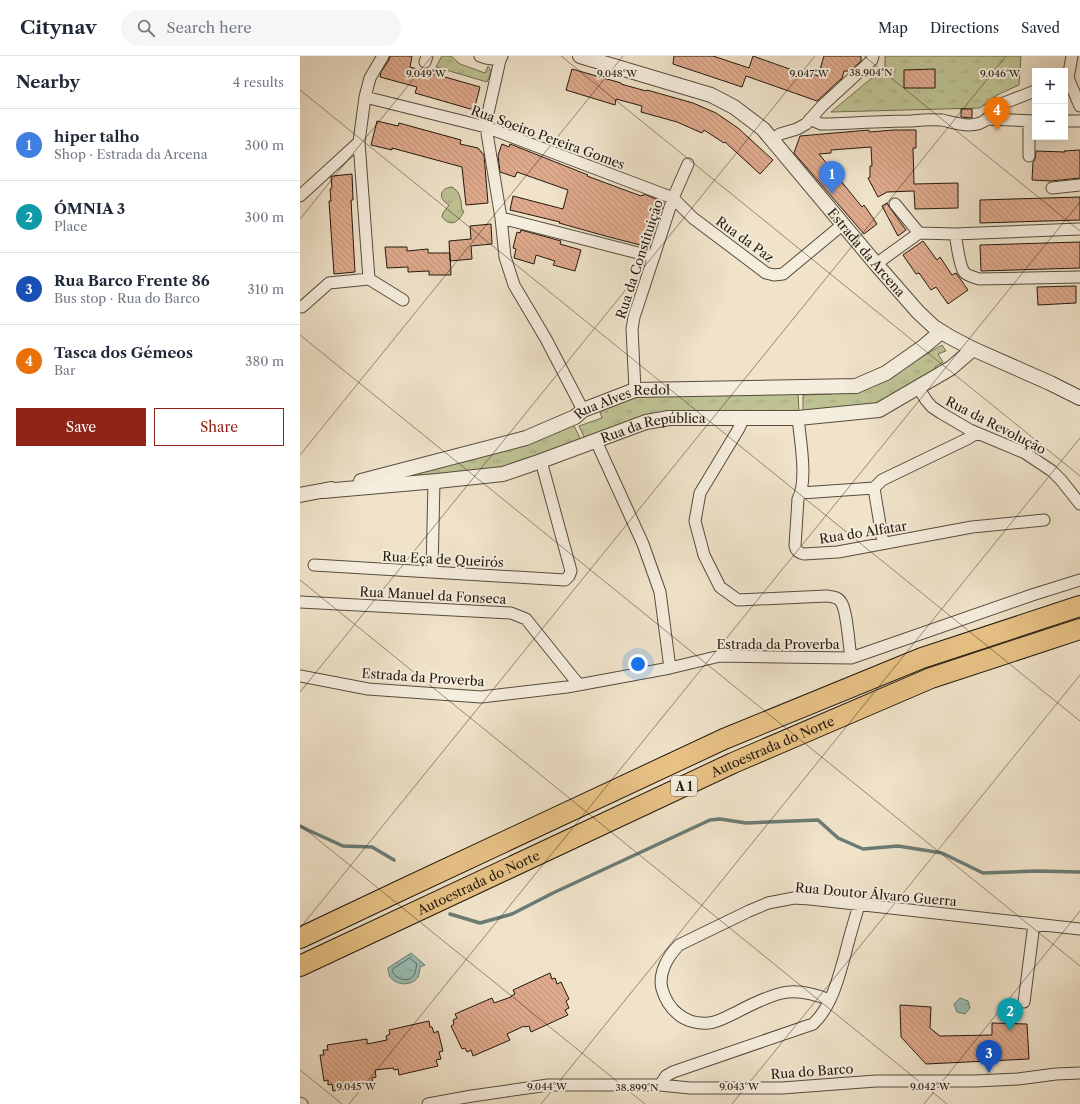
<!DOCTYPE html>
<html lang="en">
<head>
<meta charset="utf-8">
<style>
	:root { --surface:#fff; --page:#f6f6f7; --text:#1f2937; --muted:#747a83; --line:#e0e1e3; --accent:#8f2418 }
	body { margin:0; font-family:"Libre Caslon Text",serif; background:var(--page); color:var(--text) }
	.controls { position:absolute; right:12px; top:12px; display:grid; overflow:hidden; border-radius:0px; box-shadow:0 4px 16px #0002 }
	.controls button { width:36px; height:36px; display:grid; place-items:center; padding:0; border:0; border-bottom:1px solid var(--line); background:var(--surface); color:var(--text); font:20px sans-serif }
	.you { position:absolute; left:338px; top:608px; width:14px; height:14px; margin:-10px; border:3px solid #fff; border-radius:50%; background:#1a73e8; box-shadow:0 0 0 6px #1a73e833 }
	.badge { display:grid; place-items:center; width:26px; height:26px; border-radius:50%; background:var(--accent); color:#fff; font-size:13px; font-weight:700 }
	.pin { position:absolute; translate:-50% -33px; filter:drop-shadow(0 1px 2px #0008) }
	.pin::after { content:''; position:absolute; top:21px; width:14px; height:12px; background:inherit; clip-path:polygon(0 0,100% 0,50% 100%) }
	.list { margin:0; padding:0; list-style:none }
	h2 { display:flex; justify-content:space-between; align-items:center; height:52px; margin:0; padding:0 16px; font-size:17px }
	h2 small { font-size:13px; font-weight:400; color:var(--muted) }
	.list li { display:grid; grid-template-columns:26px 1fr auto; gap:12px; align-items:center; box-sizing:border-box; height:72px; padding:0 16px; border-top:1px solid var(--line) }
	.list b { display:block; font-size:15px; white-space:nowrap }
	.list p { margin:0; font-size:13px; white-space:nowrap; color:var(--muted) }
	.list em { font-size:13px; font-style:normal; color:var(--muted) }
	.actions { display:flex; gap:8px; padding:12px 16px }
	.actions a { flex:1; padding:9px 0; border:1px solid var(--accent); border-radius:0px; text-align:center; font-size:14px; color:var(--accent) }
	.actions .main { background:var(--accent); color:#fff }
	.icon { flex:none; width:22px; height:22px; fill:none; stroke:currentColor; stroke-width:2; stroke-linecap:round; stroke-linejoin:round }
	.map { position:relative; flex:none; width:780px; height:1048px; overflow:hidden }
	header { display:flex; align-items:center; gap:24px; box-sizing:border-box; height:56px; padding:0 20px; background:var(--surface); border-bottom:1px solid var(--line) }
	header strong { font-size:19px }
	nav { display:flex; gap:22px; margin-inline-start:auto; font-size:14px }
	.search { width:280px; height:36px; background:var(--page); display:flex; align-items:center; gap:10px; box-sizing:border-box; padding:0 14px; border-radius:22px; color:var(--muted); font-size:15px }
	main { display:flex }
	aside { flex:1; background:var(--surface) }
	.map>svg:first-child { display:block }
	.grass { fill:url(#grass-tufts); stroke:#706e51 }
	.water { fill:url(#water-ripples); stroke:#6a7c73 }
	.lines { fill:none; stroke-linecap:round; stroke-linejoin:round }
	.shore { stroke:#5e6c62; stroke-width:1 }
	.stream { stroke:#6a7c73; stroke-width:3.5 }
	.building { fill:url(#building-back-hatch); stroke:#23190f }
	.minor-casing { stroke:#564c3e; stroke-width:13 }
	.tertiary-casing { stroke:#564c3e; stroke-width:16 }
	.motorway-casing { stroke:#23190f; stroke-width:22 }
	.minor { stroke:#f5eddd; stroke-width:11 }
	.tertiary { stroke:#f5eddd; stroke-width:14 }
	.motorway { stroke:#e8c285; stroke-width:20 }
	.ticks { fill:none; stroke:#23190f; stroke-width:1; stroke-opacity:0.45 }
	.labels { text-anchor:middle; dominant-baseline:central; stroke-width:4; stroke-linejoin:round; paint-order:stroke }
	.shield { fill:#f5eddd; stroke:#62594d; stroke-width:1 }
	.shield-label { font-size:12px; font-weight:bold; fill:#23190f }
	.street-label { font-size:13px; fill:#23190f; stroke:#f5eddd }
	.ticks-label { font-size:10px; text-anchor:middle; fill:#23190f; stroke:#f5eddd; stroke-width:4; stroke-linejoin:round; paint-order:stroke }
</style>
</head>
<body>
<header>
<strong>Citynav</strong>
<div class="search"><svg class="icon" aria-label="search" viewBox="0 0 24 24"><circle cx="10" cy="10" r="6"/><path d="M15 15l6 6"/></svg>Search here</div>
<nav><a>Map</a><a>Directions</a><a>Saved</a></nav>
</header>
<main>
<aside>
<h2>Nearby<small>4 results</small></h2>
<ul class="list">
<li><span class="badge" style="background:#3f7fe0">1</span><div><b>hiper talho</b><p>Shop · Estrada da Arcena</p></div><em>300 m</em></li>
<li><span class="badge" style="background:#0f9aa8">2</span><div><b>ÓMNIA 3</b><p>Place</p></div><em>300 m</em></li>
<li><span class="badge" style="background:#1a4fb4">3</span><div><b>Rua Barco Frente 86</b><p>Bus stop · Rua do Barco</p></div><em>310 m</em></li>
<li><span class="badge" style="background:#e8710a">4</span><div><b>Tasca dos Gémeos</b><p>Bar</p></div><em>380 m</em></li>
</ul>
<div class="actions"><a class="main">Save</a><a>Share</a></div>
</aside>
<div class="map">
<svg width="780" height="1048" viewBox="0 0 780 1048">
	<defs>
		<pattern id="grass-tufts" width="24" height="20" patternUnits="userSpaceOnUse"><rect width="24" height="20" fill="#bec293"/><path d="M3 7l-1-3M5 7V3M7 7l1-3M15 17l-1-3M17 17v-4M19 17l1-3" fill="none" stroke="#a3a67e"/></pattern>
		<pattern id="water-ripples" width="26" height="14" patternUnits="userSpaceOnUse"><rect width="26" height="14" fill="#9abeb6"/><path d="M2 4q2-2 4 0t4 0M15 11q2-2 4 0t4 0" fill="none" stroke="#84a39b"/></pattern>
		<pattern id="building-back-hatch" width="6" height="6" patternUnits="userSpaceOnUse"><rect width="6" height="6" fill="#dfaa8d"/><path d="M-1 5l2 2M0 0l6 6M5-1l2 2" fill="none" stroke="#bf9278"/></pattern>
	</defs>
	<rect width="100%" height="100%" fill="#f0e3ca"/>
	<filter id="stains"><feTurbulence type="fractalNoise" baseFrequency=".005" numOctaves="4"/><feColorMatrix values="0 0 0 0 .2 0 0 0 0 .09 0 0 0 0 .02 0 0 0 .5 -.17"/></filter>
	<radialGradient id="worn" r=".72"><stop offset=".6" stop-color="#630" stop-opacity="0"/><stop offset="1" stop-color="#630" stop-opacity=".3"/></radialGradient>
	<path class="grass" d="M142,0H151L160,8L185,17L188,10C193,14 189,21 187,26L136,11Z
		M585,0H721L719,29L697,39L680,52L531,56L585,11Z
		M152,131C161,136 161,145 162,154L164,155C159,166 151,172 142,161L143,157L149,149C138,143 139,132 152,131Z
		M642,289L646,295L638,298L643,306L635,311L636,315L586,346L503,356V339L532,338L534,334L603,312Z
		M498,336L499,357L366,358L286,385L279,370L302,362L300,356L299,351L349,337Z
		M272,366L282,386L198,415L119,423L118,414Z"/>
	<path class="water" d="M111,897L125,909L120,911C120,914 119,918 118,921C112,930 97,930 90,921C89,918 88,915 88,912Z
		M660,942L668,945L670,952L665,958L657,956L654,948Z"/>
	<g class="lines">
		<path class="shore" d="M110,902L117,908C116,910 116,915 115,917C110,928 96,924 92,915L93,913Z"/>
		<path class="stream" d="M0,770L10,775L43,790L72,791L94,804
			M150,858L180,867L212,858L253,837L410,764L420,763L446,767L518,764L538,782L563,793L598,790L642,797L683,817L737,815L780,816"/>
	</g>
	<path class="building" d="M90,0H112L110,11L180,31L174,54L115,37L117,31L80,21L81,16L89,4Z
		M374,0H413L449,12L453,0L512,21L513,18L518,20L524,0H561V5L550,15H544L542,22L517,45L446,20L442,31L373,8Z
		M272,13L321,27V28L346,35L347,34L393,47L416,57L438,72L473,104L460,118L425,86L424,87L404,74L402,77L377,66L341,56L342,50L316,43L315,49L266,34Z
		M635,13V32H604V14Z
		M661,53H672V62L661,61Z
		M77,65L98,70L99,67L161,84L160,88L178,92L184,99L188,147L166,149L162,111L92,92V94L71,89Z
		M569,74L570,76L593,74H616V92H613L614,128L658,127V152L615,153L614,135L587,136L578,141L568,122L570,121V110H572L571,91L531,94V97L519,98L562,151L564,149L577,168L564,178L494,97L500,80Z
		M202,88L209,91L210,88L288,119L287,120L341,140L342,139L343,140L344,138L363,146L364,147L350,191H348L309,181L259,167L260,166L210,154L213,140L263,153L268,134L217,116L215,121L200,116L198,99Z
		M780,94V122L751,125L732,124L733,106L735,103L736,95L765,96L764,95Z
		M52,118L53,144H51L55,216L34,218L29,145H31L30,133L32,132L31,121L33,120Z
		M780,141V164L680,167V144Z
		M587,147L590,152L606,174L598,180L582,150Z
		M191,168L192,188L171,190L172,203L150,205L149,185L171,183L170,170Z
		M221,174L261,185L260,188L281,194L275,215L253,209L255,205L236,199L234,208L214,202L216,193L213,192L217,176L220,177Z
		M623,185L637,204L640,201L652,219L656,217L668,234L648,248L636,231L631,234L619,217L616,218L603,199Z
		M780,186V212L681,215L680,189Z
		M85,191H107V195L128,193V197H150L151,219H129V215L108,216V211L87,212Z
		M776,230V247L738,249L737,231Z
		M250,917L252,923L255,922L257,928L261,926L269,943L266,945L269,952L265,954L268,959L231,976L229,970L225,971L224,970L207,978L210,984L173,1000L171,994L167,996L165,992L162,993L151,970L154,968L153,964L157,962L155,958L192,942L194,947L211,941V940L215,938L213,934Z
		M600,949L631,951L630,972L640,980L692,979V967L727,968L729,1003L626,1008L601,981Z
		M129,965L130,971H132L134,977L138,975L143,995L139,996L141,1003L136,1004L138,1010L99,1019L98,1013L94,1014L93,1012L75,1014L76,1021L72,1022L73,1028L33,1035L32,1028L28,1029V1024L24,1025L20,999H24L23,994H28L27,989L67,983V988L87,984L86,980L90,978L89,974Z"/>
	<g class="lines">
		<g class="minor-casing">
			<path id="minor" d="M180,0L186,2L200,4
				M202,0L200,4L188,57L186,71L201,162L205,201L214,229L246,283L283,354
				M772,0L768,22L780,50
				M125,6L127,0
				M65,41L186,71L373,142L393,162L466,217L474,219L483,218L542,169
				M510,63L521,68H530C557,67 584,65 611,65C621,64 632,63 642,64C656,67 674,74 687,63L735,65
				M687,63L704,47L735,35
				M765,65H780
				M472,84L480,78L497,73L506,68L522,50L572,4L573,0
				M729,100V65
				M752,132L780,129
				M0,140L59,86
				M595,148L619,177
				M201,162L354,201
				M655,178C657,187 659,209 664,216C667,220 674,221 679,223L780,221
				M576,208L619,177L655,178L780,173
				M69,223L103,244
				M2,251L29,227L69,223L59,86L65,41L70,22L83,0
				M618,331L626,344L632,351L641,357L670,374L725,397L752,415L761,424L780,448
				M335,334L332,273L334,261L373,142L388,108
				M444,362L438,374L400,437L395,465L404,499L420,531L438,544L527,540C533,541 538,541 541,546C547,554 549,590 551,602
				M498,362C500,383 508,425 498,443L495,490C496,495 499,497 504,498L538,496L672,471L744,464
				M296,385L343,488L360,536L370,612
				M574,432L583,487
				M501,437L574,432L582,424L667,383L677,377
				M14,509L265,524L269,520L271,515L241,405
				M132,516L134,425
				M0,546L211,557L226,563L279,629
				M0,620L68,633L181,641L267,631L370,612L420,600L551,602L732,539L780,524
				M530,944C515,938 498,933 482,937C466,941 450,949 435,957C426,961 418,966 409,967C398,968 386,965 378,958C369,951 365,943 362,933C358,917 368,900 379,889L449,855L468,847L494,842L510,843L780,873
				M724,946L734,868
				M360,1029L366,1020L373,1016L513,968C532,950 538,923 545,899C549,882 554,866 559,849
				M0,1047L2,1048
				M128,1048L172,1040L248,1029H360L390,1032H482L576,1025H675L718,1023L756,1018L780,1017"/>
		</g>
		<g class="tertiary-casing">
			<g id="tertiary">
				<path id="s1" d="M280,0L411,39L434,51L463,73L576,208L618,256L634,271L650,281L673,293L750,327L780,342"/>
				<path id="s2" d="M61,425L226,382L275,361L283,354L335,334L556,330L586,317L623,291L641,276"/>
				<path id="s3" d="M23,435L137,425L203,418L241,405L346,366L369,362H498L579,354L651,312L673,293"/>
				<path d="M0,439L31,433"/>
			</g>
		</g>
		<g class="motorway-casing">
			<g id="motorway">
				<path d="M0,882L112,829L424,683L622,602L780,550"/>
				<path id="s4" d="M0,910L433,707L631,622L780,573"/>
			</g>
		</g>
		<use href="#minor" class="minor"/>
		<use href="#tertiary" class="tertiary"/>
		<use href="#motorway" class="motorway"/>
	</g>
	<path class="ticks" d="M261,0L780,420M564,0L780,175M0,34L780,665M0,163L132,0M0,279L780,910M0,399L323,0M0,524L647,1048M0,636L515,0M0,769L345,1048M0,872L706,0M0,1014L42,1048M49,1048L780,146M241,1048L780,382M432,1048L780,619M624,1048L780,855"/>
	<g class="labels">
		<rect class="shield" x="371" y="720" width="26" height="20" rx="3"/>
		<g class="shield-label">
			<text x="384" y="730">A 1</text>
		</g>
		<g class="street-label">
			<text transform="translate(248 81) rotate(20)">Rua Soeiro Pereira Gomes</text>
			<text transform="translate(445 183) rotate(36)">Rua da Paz</text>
			<text stroke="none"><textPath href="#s1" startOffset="360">Estrada da Arcena</textPath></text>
			<text transform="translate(339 203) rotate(-72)">Rua da Constituição</text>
			<text stroke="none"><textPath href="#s2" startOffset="275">Rua Alves Redol</textPath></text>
			<text transform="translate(696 369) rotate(27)">Rua da Revolução</text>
			<text stroke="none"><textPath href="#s3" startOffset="339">Rua da República</textPath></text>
			<text transform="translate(563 476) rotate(-9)">Rua do Alfatar</text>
			<text transform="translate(143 503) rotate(3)">Rua Eça de Queirós</text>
			<text transform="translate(133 539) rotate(3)">Rua Manuel da Fonseca</text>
			<text x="478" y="588">Estrada da Proverba</text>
			<text transform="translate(123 621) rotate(4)">Estrada da Proverba</text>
			<text stroke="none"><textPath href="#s4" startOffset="521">Autoestrada do Norte</textPath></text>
			<text stroke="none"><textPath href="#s4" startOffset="197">Autoestrada do Norte</textPath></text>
			<text transform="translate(576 838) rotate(5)">Rua Doutor Álvaro Guerra</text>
			<text transform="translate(512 1015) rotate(-4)">Rua do Barco</text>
		</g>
	</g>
	<g class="ticks-label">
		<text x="571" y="20">38.904°N</text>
		<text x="126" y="21">9.049°W</text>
		<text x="317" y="21">9.048°W</text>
		<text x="509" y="21">9.047°W</text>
		<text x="700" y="21">9.046°W</text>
		<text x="56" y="1034">9.045°W</text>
		<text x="247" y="1034">9.044°W</text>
		<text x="439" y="1034">9.043°W</text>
		<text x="630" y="1034">9.042°W</text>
		<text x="337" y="1035">38.899°N</text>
	</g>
	<rect width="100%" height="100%" filter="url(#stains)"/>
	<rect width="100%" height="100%" fill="url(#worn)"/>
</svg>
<div class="controls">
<button>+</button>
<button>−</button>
</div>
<div class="you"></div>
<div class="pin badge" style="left:532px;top:138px;background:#3f7fe0">1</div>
<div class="pin badge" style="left:710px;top:975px;background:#0f9aa8">2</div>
<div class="pin badge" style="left:689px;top:1017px;background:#1a4fb4">3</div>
<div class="pin badge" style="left:697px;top:74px;background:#e8710a">4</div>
</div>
</main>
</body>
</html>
